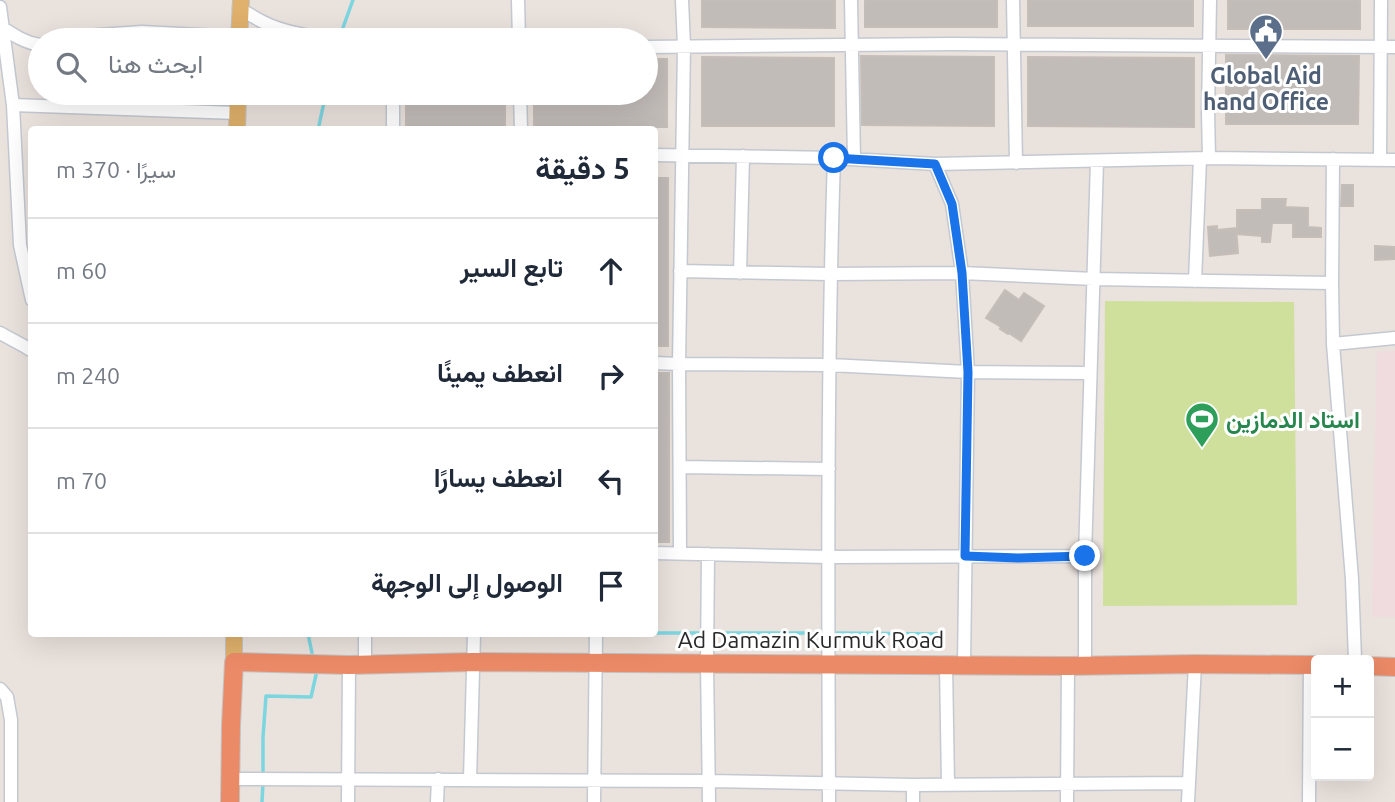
<!DOCTYPE html>
<html lang="ar">
<head>
<meta charset="utf-8">
<style>
	:root { --surface:#fff; --page:#f6f6f7; --text:#1f2937; --muted:#747a83; --line:#e0e1e3 }
	body { margin:0; font-family:Ubuntu,Vazirmatn,sans-serif; background:var(--page); color:var(--text); direction:rtl }
	.controls { position:absolute; right:21px; bottom:21px; display:grid; overflow:hidden; border-radius:7px; box-shadow:0 7px 28px #0002 }
	.controls button { width:63px; height:63px; display:grid; place-items:center; padding:0; border:0; border-bottom:2px solid var(--line); background:var(--surface); color:var(--text); font:35px sans-serif }
	.stop { position:absolute; width:21px; height:21px; margin:-16px; border:5px solid #1a73e8; border-radius:50%; background:#fff }
	.stop.end { background:#1a73e8; border-color:#fff; box-shadow:0 2px 7px #0008 }
	.list { margin:0; padding:0; list-style:none }
	h2 { display:flex; justify-content:space-between; align-items:center; height:91px; margin:0; padding:0 28px; font-size:30px }
	h2 small { font-size:23px; font-weight:400; color:var(--muted) }
	.list li { display:grid; grid-template-columns:46px 1fr auto; gap:21px; align-items:center; box-sizing:border-box; height:105px; padding:0 28px; border-top:2px solid var(--line) }
	.list b { display:block; font-size:26px; white-space:nowrap }
	.list em { font-size:23px; font-style:normal; color:var(--muted) }
	.icon { flex:none; width:38px; height:38px; fill:none; stroke:currentColor; stroke-width:2; stroke-linecap:round; stroke-linejoin:round }
	.map { position:relative; flex:none; width:1395px; height:802px; overflow:hidden; direction:ltr }
	.search { position:absolute; background:var(--surface); box-shadow:0 7px 28px #0002; left:28px; top:28px; width:630px; height:77px; display:flex; align-items:center; gap:18px; box-sizing:border-box; padding:0 24px; border-radius:38px; color:var(--muted); font-size:26px }
	.panel { position:absolute; background:var(--surface); box-shadow:0 7px 28px #0002; left:28px; top:126px; width:630px; height:511px; border-radius:7px; direction:rtl }
	.map>svg:first-child { display:block }
	.medical { fill:#f0dbdf }
	.pitch { fill:#cfe09c }
	.lines { fill:none; stroke-linecap:round; stroke-linejoin:round }
	.stream { stroke:#7cd6e0; stroke-width:3.5 }
	.building { fill:#c2bcb9; stroke:#c5bdb7; stroke-width:2 }
	.minor-casing { stroke:#c4c9d1; stroke-width:15 }
	.major-casing { stroke:#c3c3c3; stroke-width:18 }
	.highway-casing { stroke:#c3c3c3; stroke-width:20 }
	.minor { stroke:#fff; stroke-width:12 }
	.major { stroke:#dfb16c; stroke-width:16 }
	.highway { stroke:#eb8a67; stroke-width:18 }
	.route { stroke:#1a73e8; stroke-width:9 }
	.labels { text-anchor:middle; dominant-baseline:central; stroke-width:6; stroke-linejoin:round; paint-order:stroke }
	.service-label { font-size:23px; font-weight:bold; fill:#4e5e75; stroke:#fff }
	.leisure-label { font-size:23px; font-weight:bold; fill:#27864d; stroke:#fff; text-anchor:start }
	.street-label { font-size:23px; fill:#292929; stroke:#fff }
</style>
</head>
<body>
<div class="map">
<svg width="1395" height="802" viewBox="0 0 1395 802">
	<rect width="100%" height="100%" fill="#eae2dd"/>
	<path class="medical" d="M1395,351V617H1372L1377,352Z"/>
	<path class="pitch" d="M1105,301L1294,302L1297,605L1103,606Z"/>
	<g class="lines">
		<path class="stream" d="M341,33L353,0
			M318,130L326,93
			M654,633H824
			M832,633L938,634
			M308,634L359,635
			M308,634L312,653
			M370,634H470
			M477,634H577
			M263,775V737L266,696L311,697L316,675
			M262,802L263,783"/>
	</g>
	<path class="building" d="M702,0H835V28L702,27Z
		M865,0H997V27H865Z
		M1028,0H1193V26H1028Z
		M1228,0H1360V29H1228Z
		M1226,55L1359,56L1358,124H1226Z
		M861,56L994,57V126L862,125Z
		M702,57L834,58V126H702Z
		M1028,57L1194,58V127L1028,126Z
		M646,59H667V127H534V93H646Z
		M406,93H505V128L406,127Z
		M654,178H668V346H654Z
		M1342,185H1353V206H1341Z
		M1262,199H1286L1285,207L1308,208V227L1321,228V237H1293V223H1272L1270,242H1262V236L1237,234V210H1262Z
		M1217,226V230L1236,228L1238,253L1210,256L1208,227Z
		M1375,246L1395,247V259L1375,260Z
		M1005,290L1019,300L1024,293L1044,306L1021,341L1009,333L1008,334L1000,329L1001,327L986,318Z
		M654,373H669V542H654Z"/>
	<g class="lines">
		<g class="minor-casing">
			<path id="minor" d="M518,0L519,40
				M851,0L854,159
				M1013,0L1016,163
				M0,7L13,105L20,245L32,300
				M239,8C247,13 255,18 263,22C284,33 315,37 338,40
				M3,28C15,36 26,43 40,45
				M68,40L98,35L142,32L239,37
				M646,47L951,44L1395,47
				M520,93L521,130
				M13,105L237,113
				M393,130V93
				M654,155L834,158L935,164L1209,158L1395,160
				M1209,158L1208,111L1210,0
				M1333,159L1332,283L1333,344L1352,579L1355,660
				M1380,160L1381,0
				M935,164L952,204L962,273L968,372L964,665
				M680,271L830,274L962,273L1094,279L1332,283
				M740,273L743,156
				M1195,281L1200,159
				M0,333L24,346L32,351
				M1333,344L1395,338
				M654,363L679,364L830,365L968,372L1090,373
				M680,467L829,469
				M654,553L828,557L1085,556
				M680,554L679,364L684,46L682,0
				M708,554L707,663L709,802
				M365,665V634
				M946,665L948,784
				M1085,665V556L1097,161
				M0,689L7,697L11,720V802
				M230,779L709,781L913,785L1188,783
				M470,780L474,634
				M913,785V802
				M348,802L349,665
				M437,802L438,779
				M594,802L596,634
				M829,802C828,587 827,372 834,158
				M1067,802L1068,666
				M1188,802L1195,664
				M1309,802L1310,665"/>
		</g>
		<g class="major-casing">
			<path id="major" d="M239,40L241,0
				M237,130L238,93
				M234,634V662"/>
		</g>
		<g class="highway-casing">
			<path id="highway" d="M1369,666L1395,667
				M230,802L231,725L234,662L349,665L473,662L1068,666L1195,664L1316,665"/>
		</g>
		<use href="#minor" class="minor"/>
		<use href="#major" class="major"/>
		<use href="#highway" class="highway"/>
	</g>
	<g class="lines">
		<path class="route" d="M834,158L935,164L952,204L962,273L968,372L965,556L1018,558L1085,556"/>
	</g>
	<defs>
		<g id="civic-pin" transform="scale(1.75)"><path d="M0 17L-7.5 6A9.5 9.5 0 1 1 7.5 6Z" fill="#5c6f8a" stroke="#fff"/><path d="M-.6-6.5H3V-4.5H.6V-3L4-1V1h2V6H-6V1h2V-1L-.6-3ZM-1.2 2.5V6h2.4V2.5Z" fill="#fff"/></g>
		<g id="stadium-pin" transform="scale(1.75)"><path d="M0 17L-7.5 6A9.5 9.5 0 1 1 7.5 6Z" fill="#2e9e5b" stroke="#fff"/><path d="M0-5a6.5 5 0 1 0 0 10a6.5 5 0 1 0 0-10ZM-3.5-1.8h7v3.6h-7Z" fill="#fff"/></g>
	</defs>
	<g fill-rule="evenodd">
		<use href="#civic-pin" x="1266" y="31"/>
		<use href="#stadium-pin" x="1202" y="419"/>
	</g>
	<g class="labels">
		<g class="service-label">
			<text x="1266" y="75">Global Aid<tspan x="1266" dy="26">hand Office</tspan></text>
		</g>
		<g class="leisure-label">
			<text x="1226" y="419">استاد الدمازين</text>
		</g>
		<g class="street-label">
			<text x="811" y="639">Ad Damazin Kurmuk Road</text>
		</g>
	</g>
</svg>
<div class="controls">
<button>+</button>
<button>−</button>
</div>
<div class="stop" style="left:834px;top:158px"></div>
<div class="stop end" style="left:1085px;top:556px"></div>
<div class="search"><svg class="icon" aria-label="search" viewBox="0 0 24 24"><circle cx="10" cy="10" r="6"/><path d="M15 15l6 6"/></svg>ابحث هنا</div>
<section class="panel">
<h2>5 دقيقة<small>سيرًا · 370 m</small></h2>
<ul class="list">
<li><svg class="icon" aria-label="ahead" viewBox="0 0 24 24"><path d="M12 20V5M6 11l6-6 6 6"/></svg><div><b>تابع السير</b></div><em>60 m</em></li>
<li><svg class="icon" aria-label="right" viewBox="0 0 24 24"><path d="M7 20v-9h11M14 6l5 5-5 5"/></svg><div><b>انعطف يمينًا</b></div><em>240 m</em></li>
<li><svg class="icon" aria-label="left" viewBox="0 0 24 24"><path d="M17 20v-9H6M10 6l-5 5 5 5"/></svg><div><b>انعطف يسارًا</b></div><em>70 m</em></li>
<li><svg class="icon" aria-label="arrive" viewBox="0 0 24 24"><path d="M6 21V4h12l-3 4 3 4H6"/></svg><div><b>الوصول إلى الوجهة</b></div></li>
</ul>
</section>
</div>
</body>
</html>
